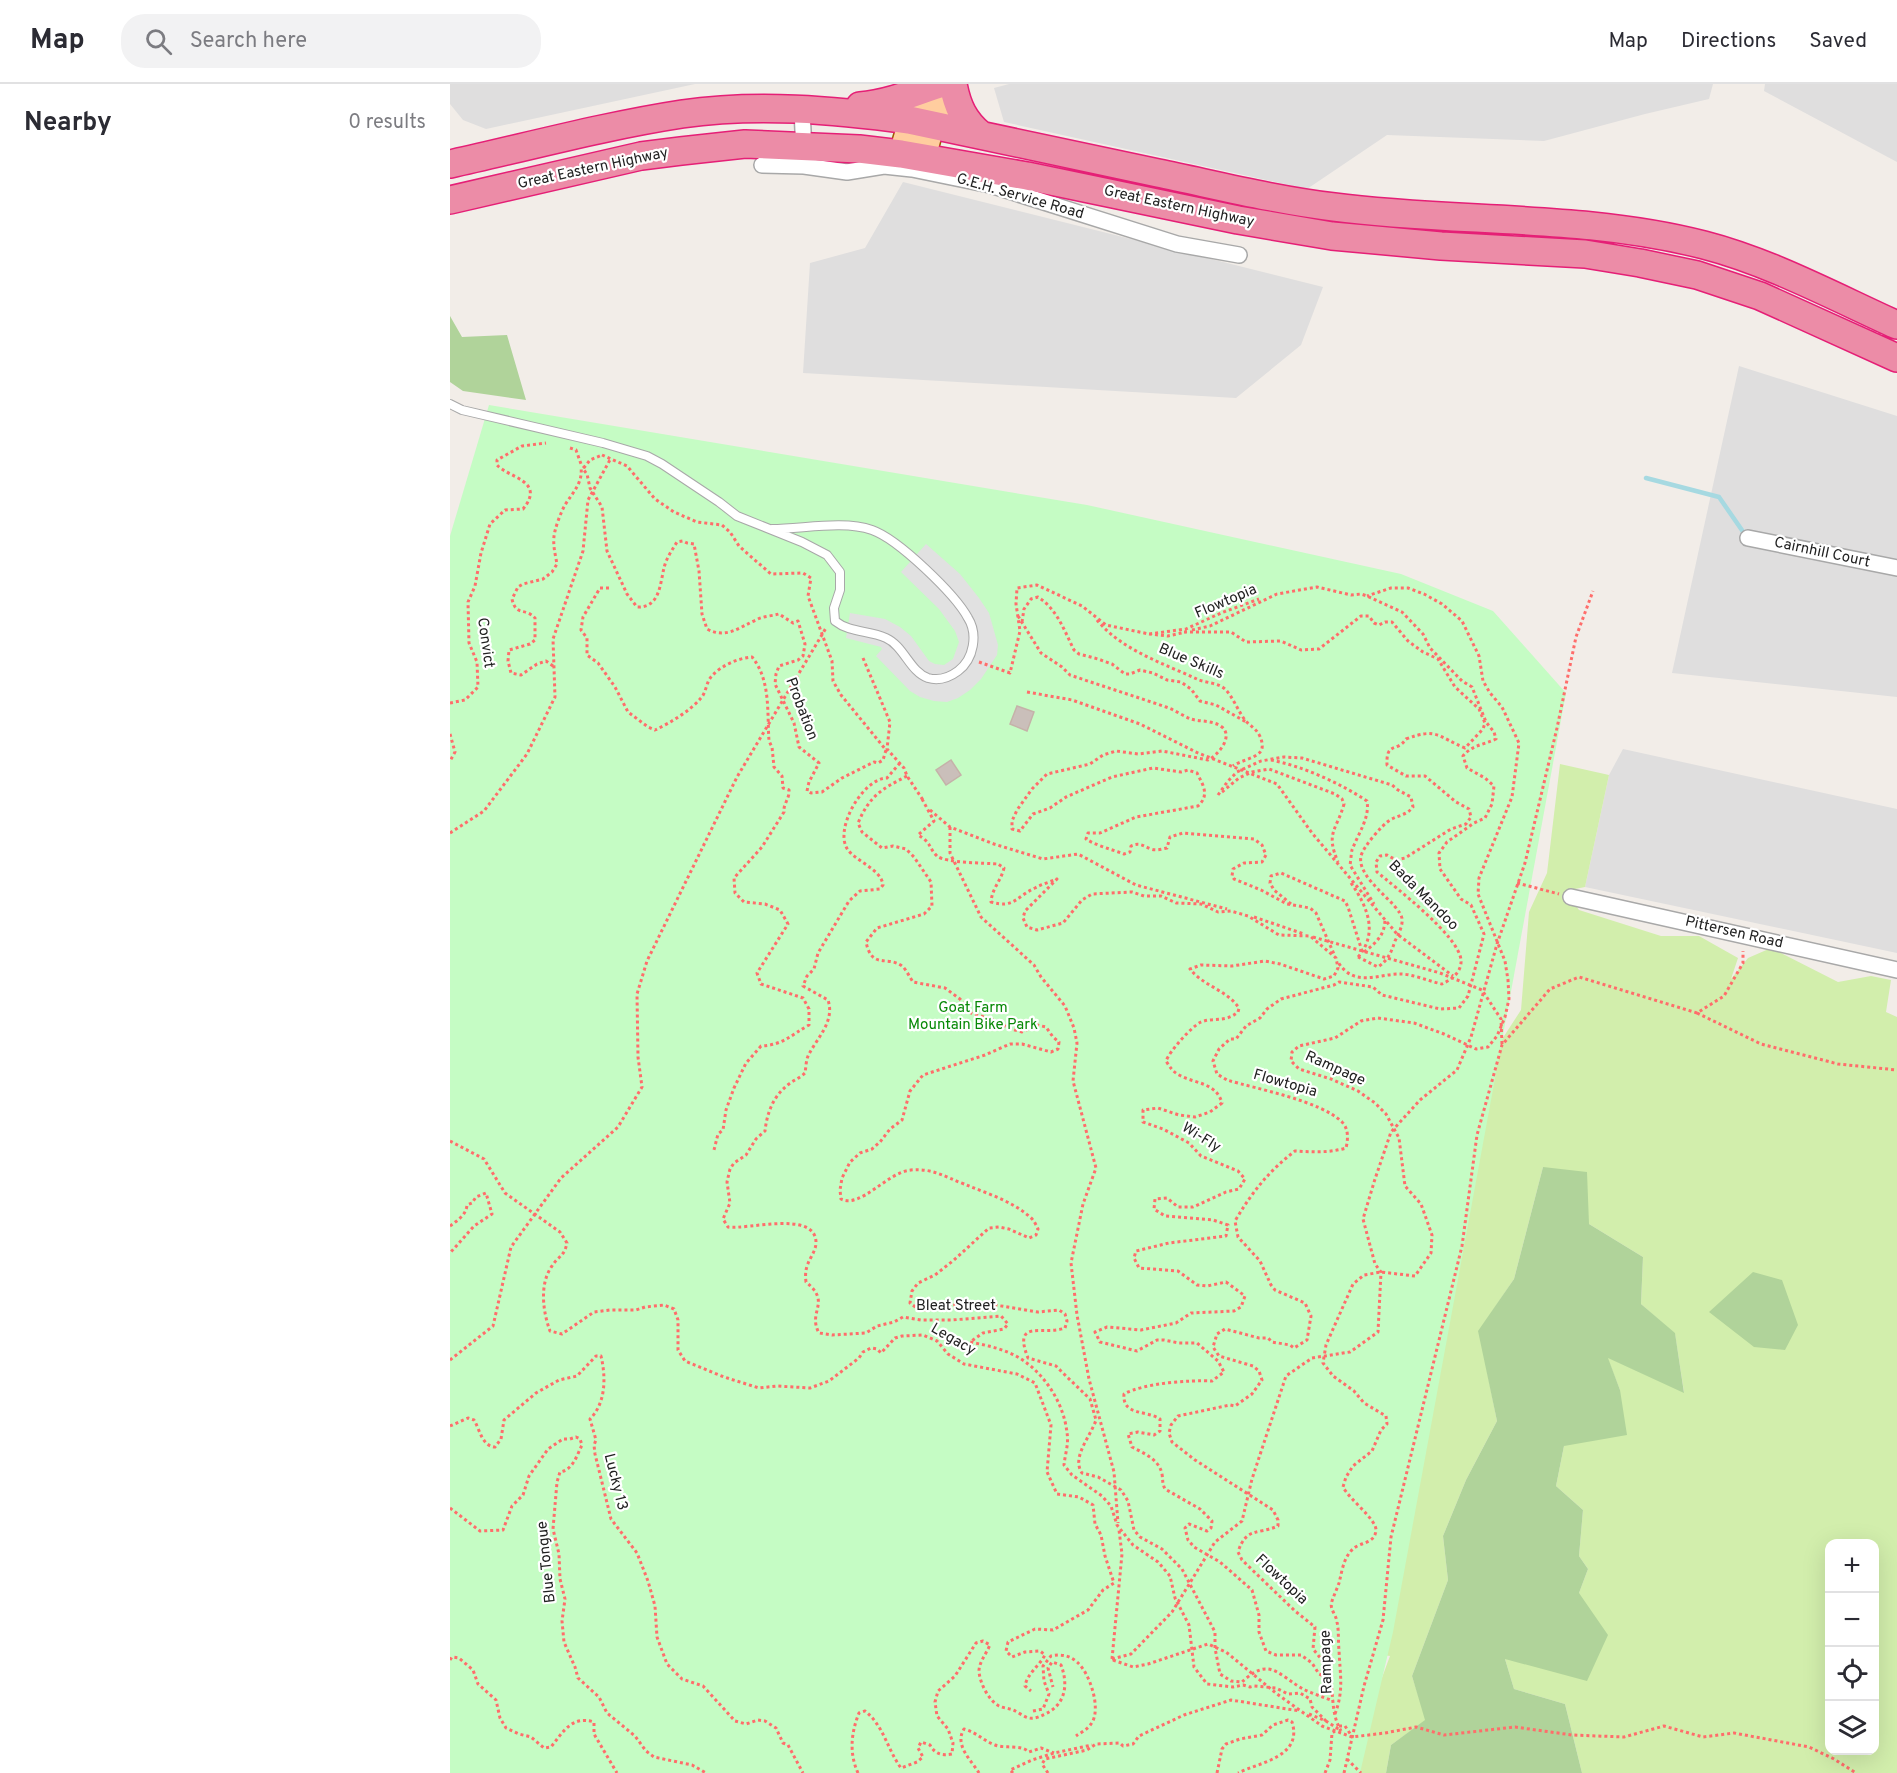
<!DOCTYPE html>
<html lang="en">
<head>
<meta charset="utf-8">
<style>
	:root { --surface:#fff; --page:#f2f2f3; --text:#2b2b33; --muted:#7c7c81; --line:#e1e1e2 }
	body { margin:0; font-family:Overpass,sans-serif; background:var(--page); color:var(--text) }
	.controls { position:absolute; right:18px; bottom:18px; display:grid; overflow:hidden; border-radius:12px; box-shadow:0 6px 24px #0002 }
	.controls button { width:54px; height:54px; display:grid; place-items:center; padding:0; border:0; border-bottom:2px solid var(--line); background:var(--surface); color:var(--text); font:30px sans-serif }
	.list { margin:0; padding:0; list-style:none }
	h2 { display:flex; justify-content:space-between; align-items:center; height:78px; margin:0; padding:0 24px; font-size:26px }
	h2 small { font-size:20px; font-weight:400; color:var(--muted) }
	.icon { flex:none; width:33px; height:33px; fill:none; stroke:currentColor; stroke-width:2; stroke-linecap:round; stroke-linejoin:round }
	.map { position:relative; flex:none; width:1447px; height:1689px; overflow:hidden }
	header { display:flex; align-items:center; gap:36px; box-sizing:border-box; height:84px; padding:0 30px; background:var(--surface); border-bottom:2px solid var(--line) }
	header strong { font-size:28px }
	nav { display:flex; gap:33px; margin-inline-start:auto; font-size:21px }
	.search { width:420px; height:54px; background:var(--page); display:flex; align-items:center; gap:15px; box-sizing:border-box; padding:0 21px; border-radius:24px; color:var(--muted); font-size:22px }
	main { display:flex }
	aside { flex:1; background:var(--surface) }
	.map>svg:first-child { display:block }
	.residential { fill:#dfdede }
	.grass { fill:#d2eeac; fill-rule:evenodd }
	.forest { fill:#b0d39a }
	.park { fill:#c5fcc4 }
	.parking { fill:#e1e1e1 }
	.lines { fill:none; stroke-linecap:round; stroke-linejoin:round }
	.stream { stroke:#a6d9e1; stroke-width:4.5 }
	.building { fill:#cabfba; stroke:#c5b2a9; stroke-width:1.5 }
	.lane-casing { stroke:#a8a8a8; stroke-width:10 }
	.street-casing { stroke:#a8a8a8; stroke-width:18 }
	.primary-casing { stroke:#9e5b00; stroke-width:27 }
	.highway-casing { stroke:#e51f76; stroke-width:30 }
	.path { stroke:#ff6d6b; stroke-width:3; stroke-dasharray:3 3; stroke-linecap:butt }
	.lane { stroke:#fff; stroke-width:8 }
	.street { stroke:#fff; stroke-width:15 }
	.primary { stroke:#ffcd9f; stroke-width:24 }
	.highway { stroke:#ec8ca7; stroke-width:27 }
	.labels { text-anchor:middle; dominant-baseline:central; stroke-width:4.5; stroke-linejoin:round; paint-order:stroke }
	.street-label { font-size:15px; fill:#212121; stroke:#fff }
	.park-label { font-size:15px; fill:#078906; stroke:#fff }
</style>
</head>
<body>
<header>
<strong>Map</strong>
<div class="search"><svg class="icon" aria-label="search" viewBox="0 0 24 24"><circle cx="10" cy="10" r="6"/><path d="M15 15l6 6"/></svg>Search here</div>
<nav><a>Map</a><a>Directions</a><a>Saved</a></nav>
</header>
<main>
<aside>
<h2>Nearby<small>0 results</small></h2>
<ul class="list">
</ul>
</aside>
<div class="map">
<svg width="1447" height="1689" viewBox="0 0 1447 1689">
	<rect width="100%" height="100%" fill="#f2ede8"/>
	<path class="residential" d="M0,0H245L36,45L13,36L0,20Z
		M559,0H1263L1259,15L1195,30L1094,57L937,51L857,105L554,38L544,4Z
		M1315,0H1447V78L1314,7Z
		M453,98L873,203L851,261L786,314L353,289L360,179L415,164Z
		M1289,282L1447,332V613L1222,589Z
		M1173,665L1447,725V869L1135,803L1159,691Z"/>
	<path class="grass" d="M1110,680L1159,691L1135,803L1115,807L1129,826L1211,852H1249L1288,874L1281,895L1298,874L1321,864L1388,898L1421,892L1441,896L1436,928L1447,933V1689H1132L1115,1620L1064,1605L1055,1575L1129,1509L1138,1485L1129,1472L1133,1426L1106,1402L1114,1362L1170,1306L1157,1273L1234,1308L1225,1250L1191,1220L1193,1173L1139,1140L1093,1083L1064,1195L1029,1247L1047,1337L1016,1396L993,1452L998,1496L962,1592L976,1636L941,1661L936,1689H806L927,1607L940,1572L904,1567L1030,989L1071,926L1079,828L1097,789ZM1380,1460H1424V1666H1380Z"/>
	<path class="forest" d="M0,232L12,253L57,251L76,316L13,307L0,298Z
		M1093,1083L1137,1088L1139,1140L1193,1173L1191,1220L1225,1249L1234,1309L1158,1274L1170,1306L1177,1351L1114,1362L1106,1402L1133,1426L1129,1472L1138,1485L1129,1509L1158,1551L1137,1597L1055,1575L1064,1605L1115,1620L1132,1689H936L941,1661L975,1636L962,1592L998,1496L993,1452L1016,1396L1047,1337L1028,1247L1064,1195Z
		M1303,1188L1332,1196L1348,1241L1335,1266L1304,1263L1259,1228Z"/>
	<path class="park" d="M39,321L637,421L951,490L1043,527L1116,609L943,1548L910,1689H0V452Z"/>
	<path class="parking" d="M476,460L510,490L529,514L539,529L548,561L547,571L531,595L520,606L508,614L497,618L484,617L470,613L460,607L426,572L432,565L431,563L396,554L400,529L435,535L450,543L461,552L479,577L485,580L494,581L503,575L509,558L505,547L489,525L451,488Z"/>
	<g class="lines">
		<path class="stream" d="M1196,394L1269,413L1296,452"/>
	</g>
	<path class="building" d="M567,622L584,628L577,647L560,640Z
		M501,676L511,691L496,701L486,686Z"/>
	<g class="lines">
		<g class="lane-casing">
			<path id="lane" d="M0,320L12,326L153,359L197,372L212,380L269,418L287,432L352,458L377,471L390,488V506L384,524L385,537C400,549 419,546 436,554C454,562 460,588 478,594C489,597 500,593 508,587C524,575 528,550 518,534C505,510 448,455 422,446C393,436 353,445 322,445"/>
		</g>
		<g class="street-casing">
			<path id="street" d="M352,26L354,68
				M312,81L354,82L397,88L434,82L462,85L540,101L727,160L789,171
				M1298,454L1447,484
				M1121,813L1447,886"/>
		</g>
		<g class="primary-casing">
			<path id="primary" d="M451,70L461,37L472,14L493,1
				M473,75L482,41L498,14L501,0"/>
		</g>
		<g class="highway-casing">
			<path id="highway" d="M503,0C507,22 514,37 531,51
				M410,22C437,20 463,9 489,0
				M0,80C77,63 154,42 232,30C307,19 384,26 459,36C542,53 625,71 708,89C766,101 825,116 884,123C1006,139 1134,130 1254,161C1320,178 1385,213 1447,241
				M0,116L191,72L231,67L295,60L409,65L451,70L577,92L788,136L882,152L991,162L1135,170L1190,179L1247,191L1310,212L1447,274"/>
		</g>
		<path class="path" d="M120,364L126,366L131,380L135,384
			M152,371L177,382L205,415L224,428L247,438L272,441L280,448L289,462L299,471L321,490L353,489L361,494L358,512L382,577L383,597L391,611L436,666L433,676L428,679L424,678L392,694L372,708L361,709L357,707L359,698L369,679L349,663L344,639L325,600L326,590L329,582L348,576L353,572L355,560L348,537L343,539L329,530C322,532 313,532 306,536C288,544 276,555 257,545L252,530L249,487L244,460L237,459L233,457L227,458C222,466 216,475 214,484C210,500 210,524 187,523L177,510L157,467L152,423L140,404L137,390L133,385L140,376Z
			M159,504H150L133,533L131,546L137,554V571L148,579L165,603L178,628L198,643L205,646C220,639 240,627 251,614C256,609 256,599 261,593C270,582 288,574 302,573C321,596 317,629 319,657L322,663L324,683L332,692L333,704L339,706C340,714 333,720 334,728L312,763L284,794L285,809L294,818L315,820L330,826L338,840L307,889L311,900L353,914L359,925V941C341,951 333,961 311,962L296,979L284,1004L276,1026L273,1046L268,1050L264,1066L266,1068
			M568,532L591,569L612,583L620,591C652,602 684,612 716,623C725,626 733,632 741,635C751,638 763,636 772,643C784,653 767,672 758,676L712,667L688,670L666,667L653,671L640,680L597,690L582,705L567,726L562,737V745L570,747L583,730L600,724L616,713L662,693L703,684L731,688L738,686L747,689C753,701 760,711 748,722L686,733L650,749H638L636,755C647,762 661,765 674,770L680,768L681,762C690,758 693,762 701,765C706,767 712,765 717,764L720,753L733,749L804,755L812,761L816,771L812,778L794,779L783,785L782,792L784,795L811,806L837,820L860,824L866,829L884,870
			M647,536C671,566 715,580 749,596C758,599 768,599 775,605C783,613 788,627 795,636C799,641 805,644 808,649C811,653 814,662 811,667C805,675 791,676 783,682
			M572,538L574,525L581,515L588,513C607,525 614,546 624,566L629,570L648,575L662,580L675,590H680L690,586L703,589L717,596L731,598L741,605L750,617L766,621L798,639
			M742,546L760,542L827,510L867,503L901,511L911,510L917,512L952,528L973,550L980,564L1012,597L1022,603L1036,638L1044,648L1046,655C1033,661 1022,661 1013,672L1017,684L1035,694L1044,702L1042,720L1035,734L1024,739L997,758L989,769L990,785L1011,815L1021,821L1034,850L1018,912L1009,924L990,925L932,911L923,903L889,898L884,901L831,915L817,925L810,934L796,942L786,955H780L769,965L763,977L767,990L777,996C807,1005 871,1017 892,1038C899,1045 898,1056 896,1064C879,1069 862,1068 845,1067C819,1087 802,1108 785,1137L788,1153L810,1177L821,1201L825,1206L855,1219L861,1232L857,1256L844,1264L840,1261L822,1258L818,1254H809L775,1245L767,1250L763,1263L769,1272L803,1282L809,1287L812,1296L802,1310L785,1322L780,1321L728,1332L721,1341L719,1349L722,1358L745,1376L823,1426L828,1436V1442C807,1451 796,1443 788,1468L792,1476L845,1527L865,1543L863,1565C871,1574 877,1583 880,1595C884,1612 881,1630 891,1647
			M734,548H781L796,558L831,557L851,566L869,565L911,532H919L924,539L929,541L935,538H942L958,557L973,568L988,575L1005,603L1029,625L1035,639L1033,645L1015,664C988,653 987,643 956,655C947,669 936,657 937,681L956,692H975L1006,718L1019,725L1021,733L1016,740L1001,745L955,774L946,776L937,771L930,772L926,778L927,788C946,804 1009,852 1011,876C1012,888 1001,896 992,900C978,897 963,890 950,890C928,890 904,904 888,878
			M699,550L718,552L736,548
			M413,574L440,638L437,665L454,684L457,692L473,716
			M529,578L560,589L570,547L566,520L567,504L587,501L632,522L656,541L699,550L736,545L771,529L809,515
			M103,582L96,577L87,580L71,591L61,589L58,577L59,566L80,560L85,556V534C75,523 66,533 62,515L68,503L73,500L93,495L102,488L107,480C105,469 102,458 105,447C107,439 111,428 115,421C123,408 133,399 131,383
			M577,608L622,616L690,640L748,669L827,700L862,749L947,850L1003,892
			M0,619L15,616L28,603L27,578L19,559L18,518L25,502L31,469L40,440L55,426L73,425C96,397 59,394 47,381V376L72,362L96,359
			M0,650L5,668L0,677
			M821,676C852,682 890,699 917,717C920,734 908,750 902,766C901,770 901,776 900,781L924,820
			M450,679L437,694C413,694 383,746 398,766C407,778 431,785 433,801L430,805L410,807L399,817L368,869L364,885L357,892L353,902L378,916C385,937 368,953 359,970C356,975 356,983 355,989C350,994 344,996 339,1000C323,1012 317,1029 315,1047L306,1055L296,1071L284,1079L280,1085L277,1098L280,1119L273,1135L278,1143C297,1146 365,1126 366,1158C366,1172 353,1177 356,1198C382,1219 357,1227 369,1249L382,1251L416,1249L427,1242L444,1238L453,1233L471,1236H502L551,1232L558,1240L554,1245L533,1249L520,1258C535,1261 550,1264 564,1271C592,1285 614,1318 617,1349C619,1359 615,1371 614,1381L622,1391L652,1412L661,1422L667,1441L683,1461L708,1478L720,1492L725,1514L739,1541L744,1583L757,1600L783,1603L793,1601L800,1603L804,1602L826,1604L838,1610L850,1609L860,1615L862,1623L876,1637
			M457,692C432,705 420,711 408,739L412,748L432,764L443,762L456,765L464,773L481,798L482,822L474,830L427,844L416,858C422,886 437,871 452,882C456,885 460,894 463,898L495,904L510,915L521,929L541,935L561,945L572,948L587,941L596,943L603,953L609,958L608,965L601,968L572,960H560L535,971L473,991L460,1007L452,1036L440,1045L430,1058L422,1065L410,1069L400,1078L392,1094L390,1106L391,1115C411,1125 437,1088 461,1086C483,1084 495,1093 514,1100C536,1109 562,1117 580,1133C584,1136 586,1141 588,1145L586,1151L579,1154L559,1145L549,1143L539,1144L504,1176L485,1191L468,1199L462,1207L460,1219L468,1225L477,1226L516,1219L531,1223L545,1221L588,1228L609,1226L615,1230L617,1237L615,1244C594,1252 562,1234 578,1274L606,1282L616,1292L640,1315L646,1336C641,1352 621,1373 632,1389L648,1393L671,1406L678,1417L684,1446L690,1453L712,1465L732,1485L765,1548V1564L770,1590L781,1597L792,1598C798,1592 809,1584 817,1585C828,1585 844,1601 855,1606C864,1610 873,1613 883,1617
			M772,708L789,694L802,688L819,685L885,710L892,715L894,720C887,746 875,748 888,778
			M768,711L778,697L787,688L811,677L834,673L852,674L942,701L948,706L961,713L963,723C957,731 949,731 940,736C932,741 913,763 911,772C906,795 951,820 952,835C953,842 948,851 945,857C941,869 938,876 928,883L908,873
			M472,715L484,737L468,751C482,759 478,763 487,772C495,779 536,779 548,780L554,784C551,797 542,804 541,818C564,825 567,812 585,804C592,800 600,798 607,795L575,827L573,834L577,843L587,846L613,839L632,816L642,810L682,808L694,812H711L726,819L751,820L768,828L781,827L798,832L829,851L860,852L886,874L888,884L884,892L874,895L830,880L815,877L782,882L751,881L740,885C753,902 777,906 789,924L788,928C775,939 764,933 751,938C742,942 719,968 716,977C720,983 723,988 729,991C745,1000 766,998 772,1019L760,1028L745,1033L729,1031L708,1024L693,1026V1038L713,1045L739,1059L751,1072L788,1087L795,1095L789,1105L776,1108L743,1123H728L717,1114L705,1115L704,1125L715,1132L763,1136L778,1141L776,1152L719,1159L686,1167L684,1174L689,1184L728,1187L747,1201L757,1202L776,1198L795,1212L791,1223L784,1227L741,1229L726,1239L691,1246L657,1243L645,1248L650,1258L687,1267L707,1256H714L729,1259H747L768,1277L774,1288L762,1297C739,1296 694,1299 674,1310C672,1332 697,1326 710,1335V1347L704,1351L688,1348L678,1350L682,1363C693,1369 709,1375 712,1390C713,1396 712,1399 715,1405L750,1425L762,1437L761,1444L757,1447L739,1440L735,1444L738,1456L744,1463L770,1478L802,1506L809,1531V1548L816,1567L826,1571H851L862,1579L869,1590L879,1594
			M480,726L500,743L544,760L593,775L628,770L686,801L777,825
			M500,743V769L531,833L584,881L591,893L615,922L624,944L627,959L623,997L646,1084L633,1120L621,1179L627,1231L639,1295L664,1388L668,1439
			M0,749L34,727L77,670L105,613L103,555L133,467L138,416L161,374
			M901,799C917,822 929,849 908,873
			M1067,799L1109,810
			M841,820L824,806L820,799L821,792L831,789L895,817L898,823L912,867
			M804,833L854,850
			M863,853L990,889L1032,906L1051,935L1052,960
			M914,868C926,859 935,851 935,835
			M1247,929L1311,960L1388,980L1447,986
			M0,1057L34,1075L55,1109L110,1148L117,1159C114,1173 109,1171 102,1182C89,1200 93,1228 100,1247L112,1250L144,1228L160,1226H186L195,1223L214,1221L224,1225L228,1236V1266L235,1277L274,1293L309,1304L327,1302L360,1304L379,1297L409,1274L413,1268L421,1264L427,1265L431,1269L445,1254L452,1252L473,1251L487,1257L498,1270L514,1280L567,1290L585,1299L601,1341L597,1388L607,1410L629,1413L643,1421L645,1440L651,1451L655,1472L664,1499L653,1506L638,1526L603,1546L585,1545L558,1558L556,1567L562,1573L575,1568L590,1567L595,1571C589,1582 577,1590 575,1602L581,1607
			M0,1142C8,1136 16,1131 17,1121L22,1119L26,1113L36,1109L42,1130L24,1142L0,1169
			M0,1276L43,1242L61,1163L111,1094L168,1043L192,1003L188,973L187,910L197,877L287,693L376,544
			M0,1342L18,1334L24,1336C30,1346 32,1362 45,1363L51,1355L54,1336L86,1309L109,1296L127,1292L146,1272H151C156,1293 156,1319 140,1335L146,1356L144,1361L145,1370L161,1435L187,1469L198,1497L205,1522L207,1553L217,1580L232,1595L253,1602L285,1637L296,1640L308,1636L315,1637L326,1644L333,1659L338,1661L353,1689
			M0,1424L30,1447L53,1446L62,1422L73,1411L79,1392L98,1365L113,1355H120L126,1353L130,1355L132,1361C127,1371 123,1386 110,1388L107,1398L103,1445L109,1470L110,1495L115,1515L112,1537L114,1558L125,1583L128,1594L149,1613L157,1629L185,1652L196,1667L204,1673L242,1681L256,1689
			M662,1575L681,1570L722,1528L765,1458L792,1437L802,1395L836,1292L862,1274L900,1268L928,1248L931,1188L925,1180L913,1135L925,1095L941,1048L970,1016L1007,986L1021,953L1047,860L1075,779L1107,644L1126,553L1143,507
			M662,1575L672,1470L669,1446
			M0,1576L2,1573L9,1574L23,1586L28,1600L46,1616L50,1634L56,1644L69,1650L81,1653L94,1664L101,1663C113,1648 122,1631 144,1638V1650L167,1689
			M663,1576L683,1583L698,1580L758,1560L776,1568L827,1610L872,1642L902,1653L935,1649L966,1643L994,1651L1065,1643L1122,1651L1174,1653L1214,1642L1253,1653L1284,1649L1359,1663L1384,1675L1406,1689
			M583,1627L593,1625L599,1610L594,1597L593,1582L601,1572C611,1570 619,1571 627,1578C640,1589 652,1626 641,1640C638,1645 630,1649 626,1652
			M859,1630L876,1637L890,1646
			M885,1630C894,1606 890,1591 889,1566C888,1557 889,1547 887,1538C886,1530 879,1525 882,1517C884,1511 887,1505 889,1499C892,1488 893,1474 903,1465C910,1458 925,1460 926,1446C926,1435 900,1416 893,1403L896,1393L903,1382L922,1367L931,1346L937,1340L936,1332L914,1319L904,1307L883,1292L873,1279L876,1261L903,1200L914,1191L931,1188L965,1192L981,1169L982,1151L971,1120L955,1102L949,1054L936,1030L925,1019L908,1007L881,995L849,985L841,977L842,968L849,962L885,954L911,937L928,934L964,939L994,950L1026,965L1038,963L1047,952L1055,933L1059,915L1058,896L1055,877L1028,810L1029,794L1062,713L1069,659L1052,623L1040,609L1033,597L1029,572L1012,537L992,520L974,510L958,504H941L917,512
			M889,1642H895L901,1651
			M897,1675L911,1689
			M408,1689C399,1669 401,1649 409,1629L415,1627C434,1642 437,1665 451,1684L467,1678L473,1673L468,1664L471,1658L480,1661C485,1670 492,1672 502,1670L503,1659L498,1645L487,1632L485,1618L488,1607L505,1592L526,1559L533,1557L540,1561C536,1570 530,1577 529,1586C529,1598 539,1617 549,1622C553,1624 558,1624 563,1626C568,1628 574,1633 579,1634C584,1635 589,1633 593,1631C615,1622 619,1602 611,1581L602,1578L598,1584L603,1603
			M529,1689C521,1676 504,1661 514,1645C526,1648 534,1657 545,1661C556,1665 570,1660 579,1668L591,1664L604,1669
			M563,1689L560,1686L582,1676L604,1669L642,1661
			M598,1689L592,1680L595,1675L637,1666L646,1660L670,1659L673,1662L683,1660L689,1652L734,1631L781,1616L850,1627
			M767,1689L772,1665L776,1660L790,1655L812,1651L823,1641L838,1636L842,1638C853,1673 810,1678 788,1689
			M875,1689L880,1676L882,1649L885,1647
			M894,1689L914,1602L933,1536L941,1453L1012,1162L1027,1051L1052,961L1100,905L1129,893L1247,929L1274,912L1293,879V867"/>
		<use href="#lane" class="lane"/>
		<use href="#street" class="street"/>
		<use href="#primary" class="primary"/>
		<use href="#highway" class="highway"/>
	</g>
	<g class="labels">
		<g class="street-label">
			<text transform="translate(143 85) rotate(-12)">Great Eastern Highway</text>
			<text transform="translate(570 113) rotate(16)">G.E.H. Service Road</text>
			<text transform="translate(729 123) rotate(12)">Great Eastern Highway</text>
			<text transform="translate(1372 469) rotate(12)">Cairnhill Court</text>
			<text transform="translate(776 518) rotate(-23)">Flowtopia</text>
			<text transform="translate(35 559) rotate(82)">Convict</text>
			<text transform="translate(741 578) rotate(23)">Blue Skills</text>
			<text transform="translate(351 625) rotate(69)">Probation</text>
			<text transform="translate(973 812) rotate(45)">Bada Mandoo</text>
			<text transform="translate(1284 849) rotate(13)">Pittersen Road</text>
			<text transform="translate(885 985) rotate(24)">Rampage</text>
			<text transform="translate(835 1000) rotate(16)">Flowtopia</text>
			<text transform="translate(751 1054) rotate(32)">Wi-Fly</text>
			<text x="506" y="1222">Bleat Street</text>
			<text transform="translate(503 1256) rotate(30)">Legacy</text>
			<text transform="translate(165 1398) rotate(76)">Lucky 13</text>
			<text transform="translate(97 1478) rotate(-96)">Blue Tongue</text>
			<text transform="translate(831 1496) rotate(43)">Flowtopia</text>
			<text transform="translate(877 1578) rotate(-92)">Rampage</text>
		</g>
		<g class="park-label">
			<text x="523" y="924">Goat Farm<tspan x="523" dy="17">Mountain Bike Park</tspan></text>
		</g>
	</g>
</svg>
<div class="controls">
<button>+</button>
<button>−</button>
<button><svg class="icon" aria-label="locate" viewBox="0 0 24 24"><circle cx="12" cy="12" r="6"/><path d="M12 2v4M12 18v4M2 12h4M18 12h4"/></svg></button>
<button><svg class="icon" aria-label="layers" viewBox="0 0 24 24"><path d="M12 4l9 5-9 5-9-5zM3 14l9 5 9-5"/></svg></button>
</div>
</div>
</main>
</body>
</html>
